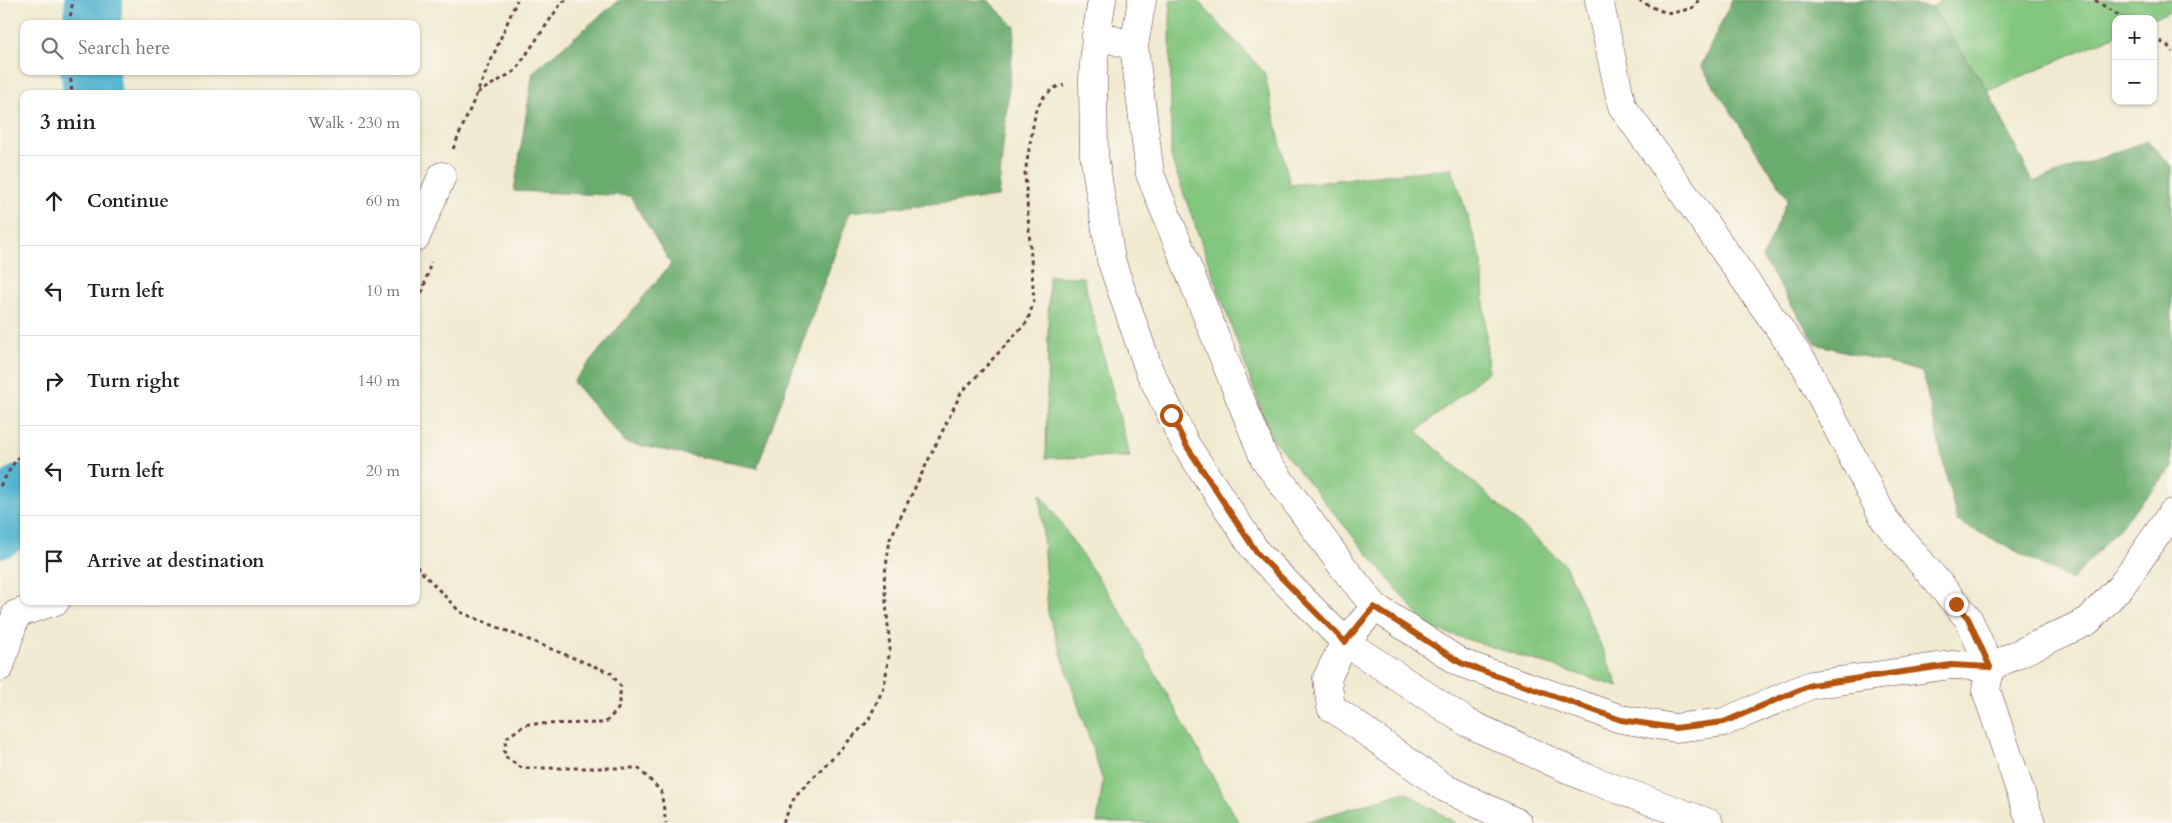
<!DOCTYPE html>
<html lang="en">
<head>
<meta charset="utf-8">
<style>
	:root { --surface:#fff; --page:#f6f6f6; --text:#202124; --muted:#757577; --line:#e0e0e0 }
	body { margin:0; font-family:Cardo,serif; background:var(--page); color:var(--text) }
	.controls { position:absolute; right:15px; top:15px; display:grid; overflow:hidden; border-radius:10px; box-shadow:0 1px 4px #0004 }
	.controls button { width:45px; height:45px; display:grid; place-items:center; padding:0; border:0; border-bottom:1px solid var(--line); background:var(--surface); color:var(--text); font:25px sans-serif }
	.stop { position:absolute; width:15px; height:15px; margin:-11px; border:4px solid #b45309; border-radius:50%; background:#fff }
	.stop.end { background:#b45309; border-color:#fff; box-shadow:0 1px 5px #0008 }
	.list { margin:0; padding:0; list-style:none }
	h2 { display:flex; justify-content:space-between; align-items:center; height:65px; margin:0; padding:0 20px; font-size:21px }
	h2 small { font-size:16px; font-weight:400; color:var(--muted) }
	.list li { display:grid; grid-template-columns:32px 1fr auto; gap:15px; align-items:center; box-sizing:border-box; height:90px; padding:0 20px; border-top:1px solid var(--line) }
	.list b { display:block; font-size:19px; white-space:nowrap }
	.list em { font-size:16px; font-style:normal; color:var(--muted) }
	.icon { flex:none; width:28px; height:28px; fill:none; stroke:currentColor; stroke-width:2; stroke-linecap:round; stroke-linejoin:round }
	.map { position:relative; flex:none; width:2172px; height:823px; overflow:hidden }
	.search { position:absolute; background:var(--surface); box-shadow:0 1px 4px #0004; left:20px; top:20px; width:400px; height:55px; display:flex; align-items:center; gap:12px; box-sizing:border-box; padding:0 18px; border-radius:10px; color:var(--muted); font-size:19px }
	.panel { position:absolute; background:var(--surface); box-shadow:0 1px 4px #0004; left:20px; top:90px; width:400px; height:515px; border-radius:10px }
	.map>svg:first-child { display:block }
	.green { fill:#83c67f; stroke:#667255 }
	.forest { fill:#6aab6e; stroke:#5a654c }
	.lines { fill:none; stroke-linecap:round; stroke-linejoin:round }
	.river { stroke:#53b4d1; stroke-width:58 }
	.minor-casing { stroke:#633d44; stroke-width:29 }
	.path { stroke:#633d44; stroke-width:3; stroke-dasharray:4 4; stroke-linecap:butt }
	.minor { stroke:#fff; stroke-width:28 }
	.route { stroke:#b45309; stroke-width:6 }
</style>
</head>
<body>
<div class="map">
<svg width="2172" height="823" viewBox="0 0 2172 823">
	<rect width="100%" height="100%" fill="#fbf7ec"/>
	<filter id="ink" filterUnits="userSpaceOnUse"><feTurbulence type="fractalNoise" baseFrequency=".02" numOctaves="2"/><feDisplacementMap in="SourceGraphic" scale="10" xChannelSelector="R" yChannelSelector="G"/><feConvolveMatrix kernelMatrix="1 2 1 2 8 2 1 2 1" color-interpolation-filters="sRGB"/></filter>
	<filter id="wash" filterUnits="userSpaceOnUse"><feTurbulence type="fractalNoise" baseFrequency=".0096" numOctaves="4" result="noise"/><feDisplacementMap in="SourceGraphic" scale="20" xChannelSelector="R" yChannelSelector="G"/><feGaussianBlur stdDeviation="1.12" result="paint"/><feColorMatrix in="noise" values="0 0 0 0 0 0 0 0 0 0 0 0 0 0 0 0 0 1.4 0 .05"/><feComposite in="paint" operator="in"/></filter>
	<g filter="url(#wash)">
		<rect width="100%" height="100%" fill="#f1ead1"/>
		<path class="green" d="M1170,0H1197L1264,72L1290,185L1452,168L1482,262L1488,372L1417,431L1565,565L1619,687L1428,627L1271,437L1171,158Z
			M1943,0H2172V10L2153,19H2116V35L1988,91L1932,7Z
			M1049,276L1083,277L1130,457L1046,458Z
			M1040,493L1121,612L1239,823H1097L1103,781L1048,613Z
			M1405,792L1456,823H1302Z"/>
		<path class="forest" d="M619,0H988L1015,27L998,197L850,212L757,468L626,443L573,382L671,264L630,196L514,191L533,72Z
			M1732,0H1869L1932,7L1988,91L2033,182L2147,141L2172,166V469L2072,580L1957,521L1922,372L1816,344L1762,258L1788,199L1701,66Z"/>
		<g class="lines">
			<path class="river" d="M92,24L94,0
				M89,71L93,94
				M0,529L4,520L24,492"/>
		</g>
	</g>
	<g filter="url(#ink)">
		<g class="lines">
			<g class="minor-casing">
				<path id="minor" d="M1102,0L1096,35L1093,79L1094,155L1111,260L1149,370L1186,445L1257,553L1345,642L1468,723L1587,778L1709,823
					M1599,0L1622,106L1805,365L1885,520L1968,618L1990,667L1986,690L2031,823
					M1096,35L1134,46L1150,174L1264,458L1343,567L1375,607
					M1134,46L1142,0
					M416,237L442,176
					M0,667L16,614L56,601
					M1518,823L1445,788L1331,707L1327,678L1345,642L1375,607L1461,663L1621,719L1675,728L1724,722L1811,685L1951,665L1990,667L2088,621L2121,586L2172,513"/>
			</g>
			<path class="path" d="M1638,0C1664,13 1668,17 1696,6L1698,0
				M2095,0L2124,19
				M69,24L73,0
				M2153,37L2168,46L2172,52
				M70,71L72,94
				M477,93L515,71L562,2L567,0
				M453,149L517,0
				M416,299L423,290L431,262
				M0,486L14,463L24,451
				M416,566L460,612L611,673L621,687L618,709L605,723L526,724L506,738L504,756L522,768H638L661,791L666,823
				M783,823L795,796L868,721L884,687L890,649L884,580L890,539L961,393L1027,322L1034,301L1025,173L1036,109L1045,95L1058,86L1064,85"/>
			<use href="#minor" class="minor"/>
		</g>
	</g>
	<g class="lines" filter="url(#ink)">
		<path class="route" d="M1171,415L1186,445L1257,553L1345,642L1374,607L1461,663L1621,720L1675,728L1724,722L1811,685L1951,665L1990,667L1968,618L1956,604"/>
	</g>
</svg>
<div class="controls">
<button>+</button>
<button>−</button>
</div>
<div class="stop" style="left:1171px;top:415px"></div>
<div class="stop end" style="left:1956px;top:604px"></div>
<div class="search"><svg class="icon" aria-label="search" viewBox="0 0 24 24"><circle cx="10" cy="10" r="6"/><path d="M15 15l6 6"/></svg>Search here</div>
<section class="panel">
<h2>3 min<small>Walk · 230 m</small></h2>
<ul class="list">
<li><svg class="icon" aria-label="ahead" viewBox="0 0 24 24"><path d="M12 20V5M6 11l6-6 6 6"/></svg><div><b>Continue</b></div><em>60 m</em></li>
<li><svg class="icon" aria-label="left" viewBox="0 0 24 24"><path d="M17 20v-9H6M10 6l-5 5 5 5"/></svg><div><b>Turn left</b></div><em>10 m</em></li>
<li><svg class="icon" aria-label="right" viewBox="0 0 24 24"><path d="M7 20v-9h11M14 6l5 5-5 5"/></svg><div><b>Turn right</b></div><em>140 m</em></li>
<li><svg class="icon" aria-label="left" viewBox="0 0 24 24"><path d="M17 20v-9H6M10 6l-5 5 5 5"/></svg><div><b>Turn left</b></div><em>20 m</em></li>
<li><svg class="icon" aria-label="arrive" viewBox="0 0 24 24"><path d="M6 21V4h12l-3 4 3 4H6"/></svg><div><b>Arrive at destination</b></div></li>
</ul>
</section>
</div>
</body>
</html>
